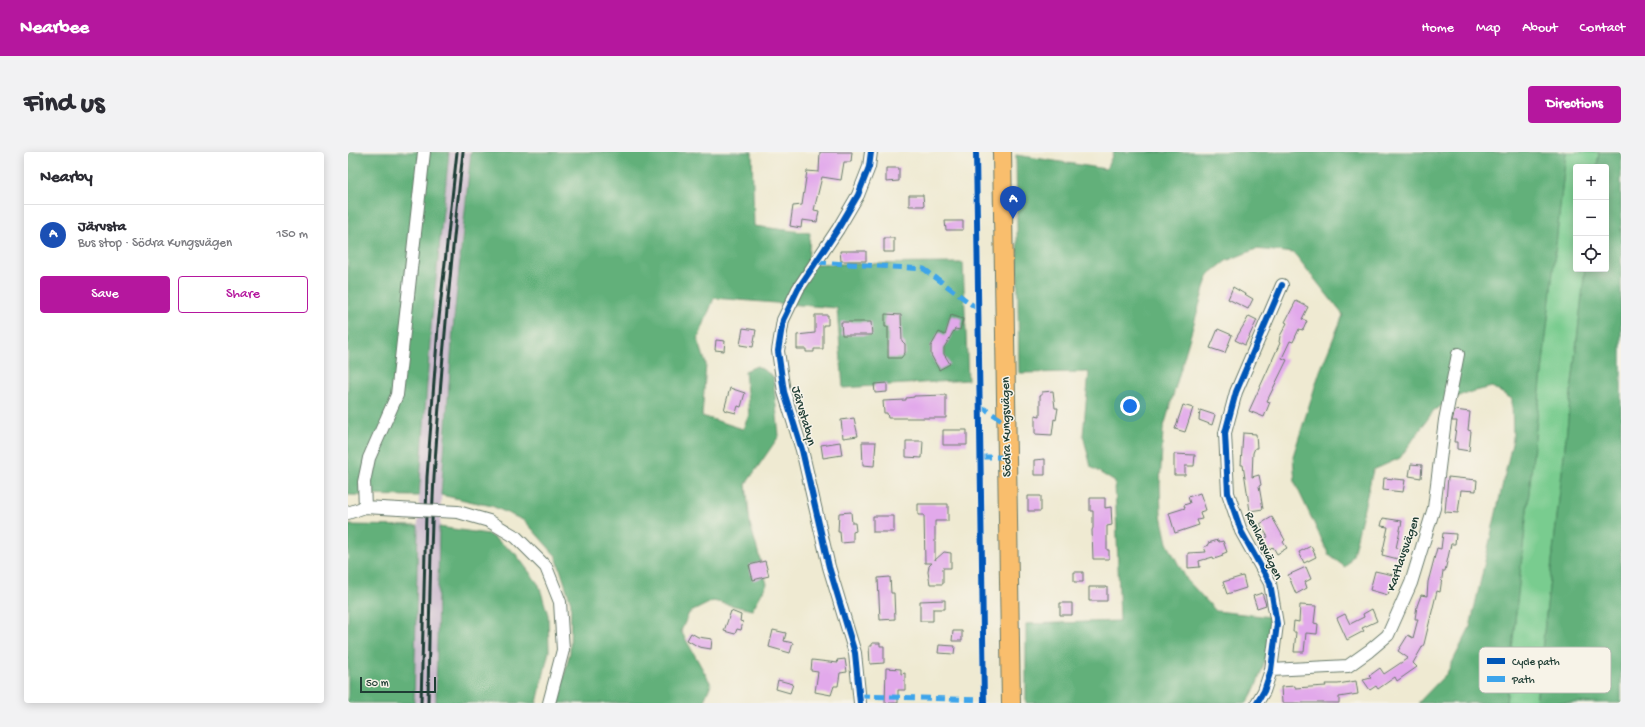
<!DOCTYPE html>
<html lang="en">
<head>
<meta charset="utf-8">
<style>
	:root { --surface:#fff; --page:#f2f2f3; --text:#2b2b33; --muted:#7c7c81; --line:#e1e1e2; --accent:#b5179e }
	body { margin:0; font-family:"Gochi Hand",sans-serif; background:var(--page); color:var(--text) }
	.controls { position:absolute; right:12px; top:12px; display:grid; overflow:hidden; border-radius:4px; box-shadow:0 2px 10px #0003 }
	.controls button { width:36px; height:36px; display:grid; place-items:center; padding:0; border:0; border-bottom:1px solid var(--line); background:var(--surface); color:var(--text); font:20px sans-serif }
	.scale { position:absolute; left:12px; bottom:10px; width:76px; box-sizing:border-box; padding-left:4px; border:2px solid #1f3d34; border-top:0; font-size:11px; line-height:14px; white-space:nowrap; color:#1f3d34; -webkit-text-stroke:3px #f7f3e8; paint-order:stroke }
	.you { position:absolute; left:782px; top:254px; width:14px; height:14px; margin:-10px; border:3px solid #fff; border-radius:50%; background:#1a73e8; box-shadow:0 0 0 6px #1a73e833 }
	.badge { display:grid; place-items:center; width:26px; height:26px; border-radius:50%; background:var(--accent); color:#fff; font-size:13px; font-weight:700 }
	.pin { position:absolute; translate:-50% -33px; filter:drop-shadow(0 1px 2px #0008) }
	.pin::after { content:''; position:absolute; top:21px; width:14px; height:12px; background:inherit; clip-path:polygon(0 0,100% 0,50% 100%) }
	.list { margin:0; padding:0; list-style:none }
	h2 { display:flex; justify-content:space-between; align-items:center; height:52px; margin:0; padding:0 16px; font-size:17px }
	h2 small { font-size:13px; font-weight:400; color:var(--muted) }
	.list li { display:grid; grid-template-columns:26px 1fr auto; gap:12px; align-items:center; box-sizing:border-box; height:60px; padding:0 16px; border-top:1px solid var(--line) }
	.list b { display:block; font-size:15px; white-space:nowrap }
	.list p { margin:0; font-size:13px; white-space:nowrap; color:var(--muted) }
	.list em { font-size:13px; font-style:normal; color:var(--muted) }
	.actions { display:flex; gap:8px; padding:12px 16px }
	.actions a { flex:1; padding:9px 0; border:1px solid var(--accent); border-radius:4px; text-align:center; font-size:14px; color:var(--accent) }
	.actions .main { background:var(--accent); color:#fff }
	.icon { flex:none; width:22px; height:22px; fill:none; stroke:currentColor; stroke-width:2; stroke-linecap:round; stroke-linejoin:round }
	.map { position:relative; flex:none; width:1273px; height:551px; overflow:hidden; border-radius:4px }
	header { display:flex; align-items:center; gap:24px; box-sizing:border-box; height:56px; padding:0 20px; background:var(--accent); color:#fff }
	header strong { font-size:19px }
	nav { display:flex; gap:22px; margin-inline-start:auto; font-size:14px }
	.intro { display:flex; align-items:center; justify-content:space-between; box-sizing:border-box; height:96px; padding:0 24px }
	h1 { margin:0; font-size:28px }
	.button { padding:10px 18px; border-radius:4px; background:var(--accent); color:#fff; font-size:14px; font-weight:700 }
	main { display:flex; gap:24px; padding:0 24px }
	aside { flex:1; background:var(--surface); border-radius:4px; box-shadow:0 2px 10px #0003 }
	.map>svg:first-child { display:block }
	.industrial { fill:#cebed0 }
	.green { fill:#79cc8f; stroke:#4c8462 }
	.forest { fill:#62b07a; stroke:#407657 }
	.building { fill:#e2a9eb }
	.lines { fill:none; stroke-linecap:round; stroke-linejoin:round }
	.minor-casing { stroke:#687a6b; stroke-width:14 }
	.primary-casing { stroke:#687a6b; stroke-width:20 }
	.minor { stroke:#fff; stroke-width:12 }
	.primary { stroke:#f9be6d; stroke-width:18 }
	.rail { stroke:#1f3d34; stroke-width:3 }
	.minor-bridge-casing { stroke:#687a6b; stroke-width:14; stroke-linecap:butt }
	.minor-bridge { stroke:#fff; stroke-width:12 }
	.quiet { stroke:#3da4eb; stroke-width:5; stroke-dasharray:10 5; stroke-linecap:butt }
	.cycleway-casing { stroke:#f7f3e8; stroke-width:8 }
	.cycleway { stroke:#0057b8; stroke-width:6 }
	.labels { text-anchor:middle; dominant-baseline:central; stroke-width:3; stroke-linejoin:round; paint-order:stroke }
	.street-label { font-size:13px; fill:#1f3d34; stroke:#f7f3e8 }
	.key { fill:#f7f3e8; stroke:#b6bcb2; stroke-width:1 }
	.key-label { font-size:11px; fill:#1f3d34 }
</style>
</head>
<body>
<header>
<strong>Nearbee</strong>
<nav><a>Home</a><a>Map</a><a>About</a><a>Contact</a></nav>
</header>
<div class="intro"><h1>Find us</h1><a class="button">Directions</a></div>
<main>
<aside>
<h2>Nearby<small></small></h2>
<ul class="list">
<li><span class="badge" style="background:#1a4fb4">A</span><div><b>Järvsta</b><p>Bus stop · Södra Kungsvägen</p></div><em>150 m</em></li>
</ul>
<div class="actions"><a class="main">Save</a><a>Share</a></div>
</aside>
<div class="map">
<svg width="1273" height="551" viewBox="0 0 1273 551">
	<rect width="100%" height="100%" fill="#f7f3e8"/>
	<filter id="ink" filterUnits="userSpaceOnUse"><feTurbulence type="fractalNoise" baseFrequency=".025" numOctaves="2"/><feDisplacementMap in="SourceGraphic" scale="8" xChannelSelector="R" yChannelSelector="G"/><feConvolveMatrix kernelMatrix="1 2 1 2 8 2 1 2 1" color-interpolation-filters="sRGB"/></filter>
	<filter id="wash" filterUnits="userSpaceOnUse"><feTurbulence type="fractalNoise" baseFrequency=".012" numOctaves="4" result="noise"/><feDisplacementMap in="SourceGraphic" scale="16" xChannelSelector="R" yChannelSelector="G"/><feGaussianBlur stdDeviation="0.9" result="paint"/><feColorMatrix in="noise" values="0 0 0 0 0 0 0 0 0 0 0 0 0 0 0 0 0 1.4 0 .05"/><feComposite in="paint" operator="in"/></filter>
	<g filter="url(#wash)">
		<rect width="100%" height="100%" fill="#efead2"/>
		<path class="industrial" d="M101,0H123L113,92L94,326L91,393L88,551H66L69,392L72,325L83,175Z"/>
		<path class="green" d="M1218,0H1251L1249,15H1228V117H1237L1188,551H1158Z"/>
		<path class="forest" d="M0,0H101L83,175L71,344L0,343Z
			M123,0H404L406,74L462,81L460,112L615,111L620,228L495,236L489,156L366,146L350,187L358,212L354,264L395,277L401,263L397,219L409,214L425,224L431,284L398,332L402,372L419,432L404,458L365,449L341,461L333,479L363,532L355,551H209L222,500L223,451L208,404L177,369L144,354L93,343L105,177Z
			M766,0H1218L1158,551H1070L1099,521L1122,475L1165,287L1164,247L1144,235L1115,242L1086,258L1052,306L1025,318L1005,403L997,415L981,403L947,331L945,304L972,219L995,163L946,101L908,97L878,109L860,123L815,278L812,332L813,363L819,391L839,428L868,459L923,465C922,495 914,526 899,551H678V472L772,469L767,330L743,315L735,283L741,220L671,221L668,3L758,17Z
			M1251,0H1273V551H1188L1237,117H1258V15H1249Z
			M0,373L70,374L66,551H0Z
			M91,375L140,382L167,401L191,433L200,463L201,499L189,551H88Z"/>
		<g id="blocks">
			<path class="building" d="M472,0H504L503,10H496L493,28L474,25L466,58L471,59L469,70L454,68L453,76L442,74L445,54L454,53L459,19L471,20Z
				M538,16H551V29L538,30Z
				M561,43H575L576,54H561Z
				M597,69H615V78H598Z
				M536,86H546V100H536Z
				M492,99H518V109H493Z
				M885,135L905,147L900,157L880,147Z
				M948,149L960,155L954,167L959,169L955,178L951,177L945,190L942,189L934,206L939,208L919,249L922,250L916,265L901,259L932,191L931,190L932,184L939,171L937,170Z
				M537,162L553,163L554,189L557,192V201L553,206H540V175H537Z
				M467,163H480V173H475V197H466V200H458V197H449V183L467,181Z
				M603,163L615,167L612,178L607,177L596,196V202L602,212L591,218L583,203V194L591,180L597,183Z
				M901,164L909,168L897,193L887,188Z
				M493,170H523L524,183H494Z
				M395,176L408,178L405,195L392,193Z
				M870,177L884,183L877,201L862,196Z
				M368,188L377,189L376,199L367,198Z
				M539,231V240L527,241L526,232Z
				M382,236L397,241L393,255L390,254L388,261L376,258Z
				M705,239L707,256H710L708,268L706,267L704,283L687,282V263L692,264V243H694V240Z
				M598,243V266H540L539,261H536L535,249L558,248V246L566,245V244Z
				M835,253L845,256L837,280L827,277Z
				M852,258L867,263L864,273L851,268Z
				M1107,258L1122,260L1120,278L1123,279L1121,299L1109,297V290H1106L1109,269H1104Z
				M506,266L510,284L495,286L493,268Z
				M595,278H619V293H595Z
				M895,281L908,282L909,296H907L905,301L904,325L911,323L913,333L911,334L915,357L902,359L895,313H893Z
				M558,289H575L574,306L558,305Z
				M492,290L494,303L475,306L473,293Z
				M514,290H528L526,314L515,313Z
				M826,302L847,303L846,314H837V323H826Z
				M697,307V323H686V308Z
				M1063,312L1074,313L1073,326L1061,324Z
				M1100,325L1129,328L1128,339L1113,338L1110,361L1097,360Z
				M1036,326L1057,328L1055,340L1035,338Z
				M852,341L858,358L852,360L854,367L849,368L851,373L827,381L821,361L837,356L836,353L842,351L840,345Z
				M680,344H693V359H680Z
				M742,346H757V356L763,355L764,373L759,374V398H761V407H745L744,378L745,376V359H742Z
				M570,352H600V369H587V408L596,400L603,401V416H595V432H582L580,420L581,414L584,411H577L576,363H570Z
				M503,360L504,371H507L508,379L505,380V390L493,391L492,380H490L491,361Z
				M525,364H546V380H525Z
				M924,365L937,388L935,390L939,396L929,402L925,395L922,398L915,387L920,385L912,372Z
				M1035,366L1054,369L1048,396L1052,397L1050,407L1034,403L1040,375L1033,374Z
				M1095,381L1108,382L1107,392H1103L1097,419H1095L1092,440L1089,439L1076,492L1065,511L1069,515L1049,529L1047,525L1030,537L1028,534L1022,538L1015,528L1023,526L1021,524L1032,516L1036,522L1060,506L1050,499L1060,483L1065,486L1070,467H1067L1069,454L1073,443L1079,444L1080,430L1089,396L1093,397Z
				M870,388L871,390L875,389L879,400L874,402L875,404L866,407L865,405L851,409L852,415L840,416V401L858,400L856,395L861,393L860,391Z
				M963,394L968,405L956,411L951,400Z
				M417,409L421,424L405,428L401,413Z
				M958,415L963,427L957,430L959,436L948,442L940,423Z
				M1027,419L1045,423L1040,443L1022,438Z
				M726,420H735V430H726Z
				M895,424L898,436L879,442L875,430Z
				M542,425L543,441H546L547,467L532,468L530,426Z
				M741,435H759V449H741Z
				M914,441L918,453L909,456L905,444Z
				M597,448V457H585V469H572V449Z
				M712,451H724V463H712Z
				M952,453L968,454L966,471L970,472L969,482L958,481L956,500H946L948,480H945L946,469L951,470Z
				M1024,457L1029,469L1014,476L1016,479L999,488L989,466L997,462L1002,472L1016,465L1015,462Z
				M383,459L393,463L392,469L395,470L393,478L389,477L387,482L376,479Z
				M425,478L438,481L436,489L445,491L442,501L421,495Z
				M605,479H614V489H604Z
				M343,481L350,485L364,487L363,497L351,495L339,488Z
				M524,491H532V494H536V511L522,512L521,494H524Z
				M591,493L607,494L606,502L590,501Z
				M497,507L499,520L492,521L490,534H486L483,543L467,540L470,520L463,519L464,508L490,511L489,508Z
				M538,516L553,517V522L557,521V538H550V551H537Z
				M430,528L445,532L442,541L428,537Z
				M1008,529L1010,542L991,545V551H934L933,535L947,534V536L978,534L977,532H990Z"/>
		</g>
	</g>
	<g filter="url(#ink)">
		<use href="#blocks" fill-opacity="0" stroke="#687a6b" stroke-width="1"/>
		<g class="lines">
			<g class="minor-casing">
				<path id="minor" d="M17,355L16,330L21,306L49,243L76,0
					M110,360L141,369L168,385L198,415L212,450L215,498L201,551
					M0,361L17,355L51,357
					M923,518L1000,514L1021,499L1040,483L1063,431L1086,356L1097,268L1110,202
					M512,551L507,501L481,415L454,298L436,240L430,199L435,168L450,137L490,77L510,43L521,15L523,0
					M909,551L916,539L923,518L929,472L922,431L893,379L880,341L877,281L888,240L934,133"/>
			</g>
			<g class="primary-casing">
				<path id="primary" d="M654,0L663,551"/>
			</g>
			<use href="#minor" class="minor"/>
			<use href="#primary" class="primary"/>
			<path class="rail" d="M73,551L79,325L90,175L109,0
				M80,551C81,476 82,400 86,325C93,216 103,108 115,0"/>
			<g class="minor-bridge-casing">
				<path id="minor-bridge" d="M51,357L110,360"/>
			</g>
			<use href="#minor-bridge" class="minor-bridge"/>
			<path class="quiet" d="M469,110L576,117L630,157
				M632,254L659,271
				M633,305H660
				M512,544L636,548L639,550"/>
			<g class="cycleway-casing">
				<path id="cycleway" d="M628,0L636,551
					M512,551L507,501L481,415L454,298L436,240L430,199L435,168L450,137L490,77L510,43L521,15L523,0
					M909,551L916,539L923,518L929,472L922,431L893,379L880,341L877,281L888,240L934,133"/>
			</g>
			<use href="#cycleway" class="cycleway"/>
		</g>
	</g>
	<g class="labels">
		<g class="street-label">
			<text transform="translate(455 264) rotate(74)">Järvstabyn</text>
			<text transform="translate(659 275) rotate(-91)">Södra Kungsvägen</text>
			<text transform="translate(915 394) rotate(65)">Renlavsvägen</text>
			<text transform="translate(1056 402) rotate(-71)">Kartlavsvägen</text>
		</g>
	</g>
	<rect x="1131" y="495" width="132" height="46" rx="6" class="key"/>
	<rect x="1139" y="506" width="18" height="6" fill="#0057b8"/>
	<rect x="1139" y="524" width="18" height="6" fill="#3da4eb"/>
	<g class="key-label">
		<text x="1164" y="513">Cycle path</text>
		<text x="1164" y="531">Path</text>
	</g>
</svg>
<div class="controls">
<button>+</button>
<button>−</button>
<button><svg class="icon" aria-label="locate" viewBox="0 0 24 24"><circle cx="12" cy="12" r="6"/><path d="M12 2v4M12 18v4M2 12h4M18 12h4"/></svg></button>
</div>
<div class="scale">50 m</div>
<div class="you"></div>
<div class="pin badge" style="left:665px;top:67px;background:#1a4fb4">A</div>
</div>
</main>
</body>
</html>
